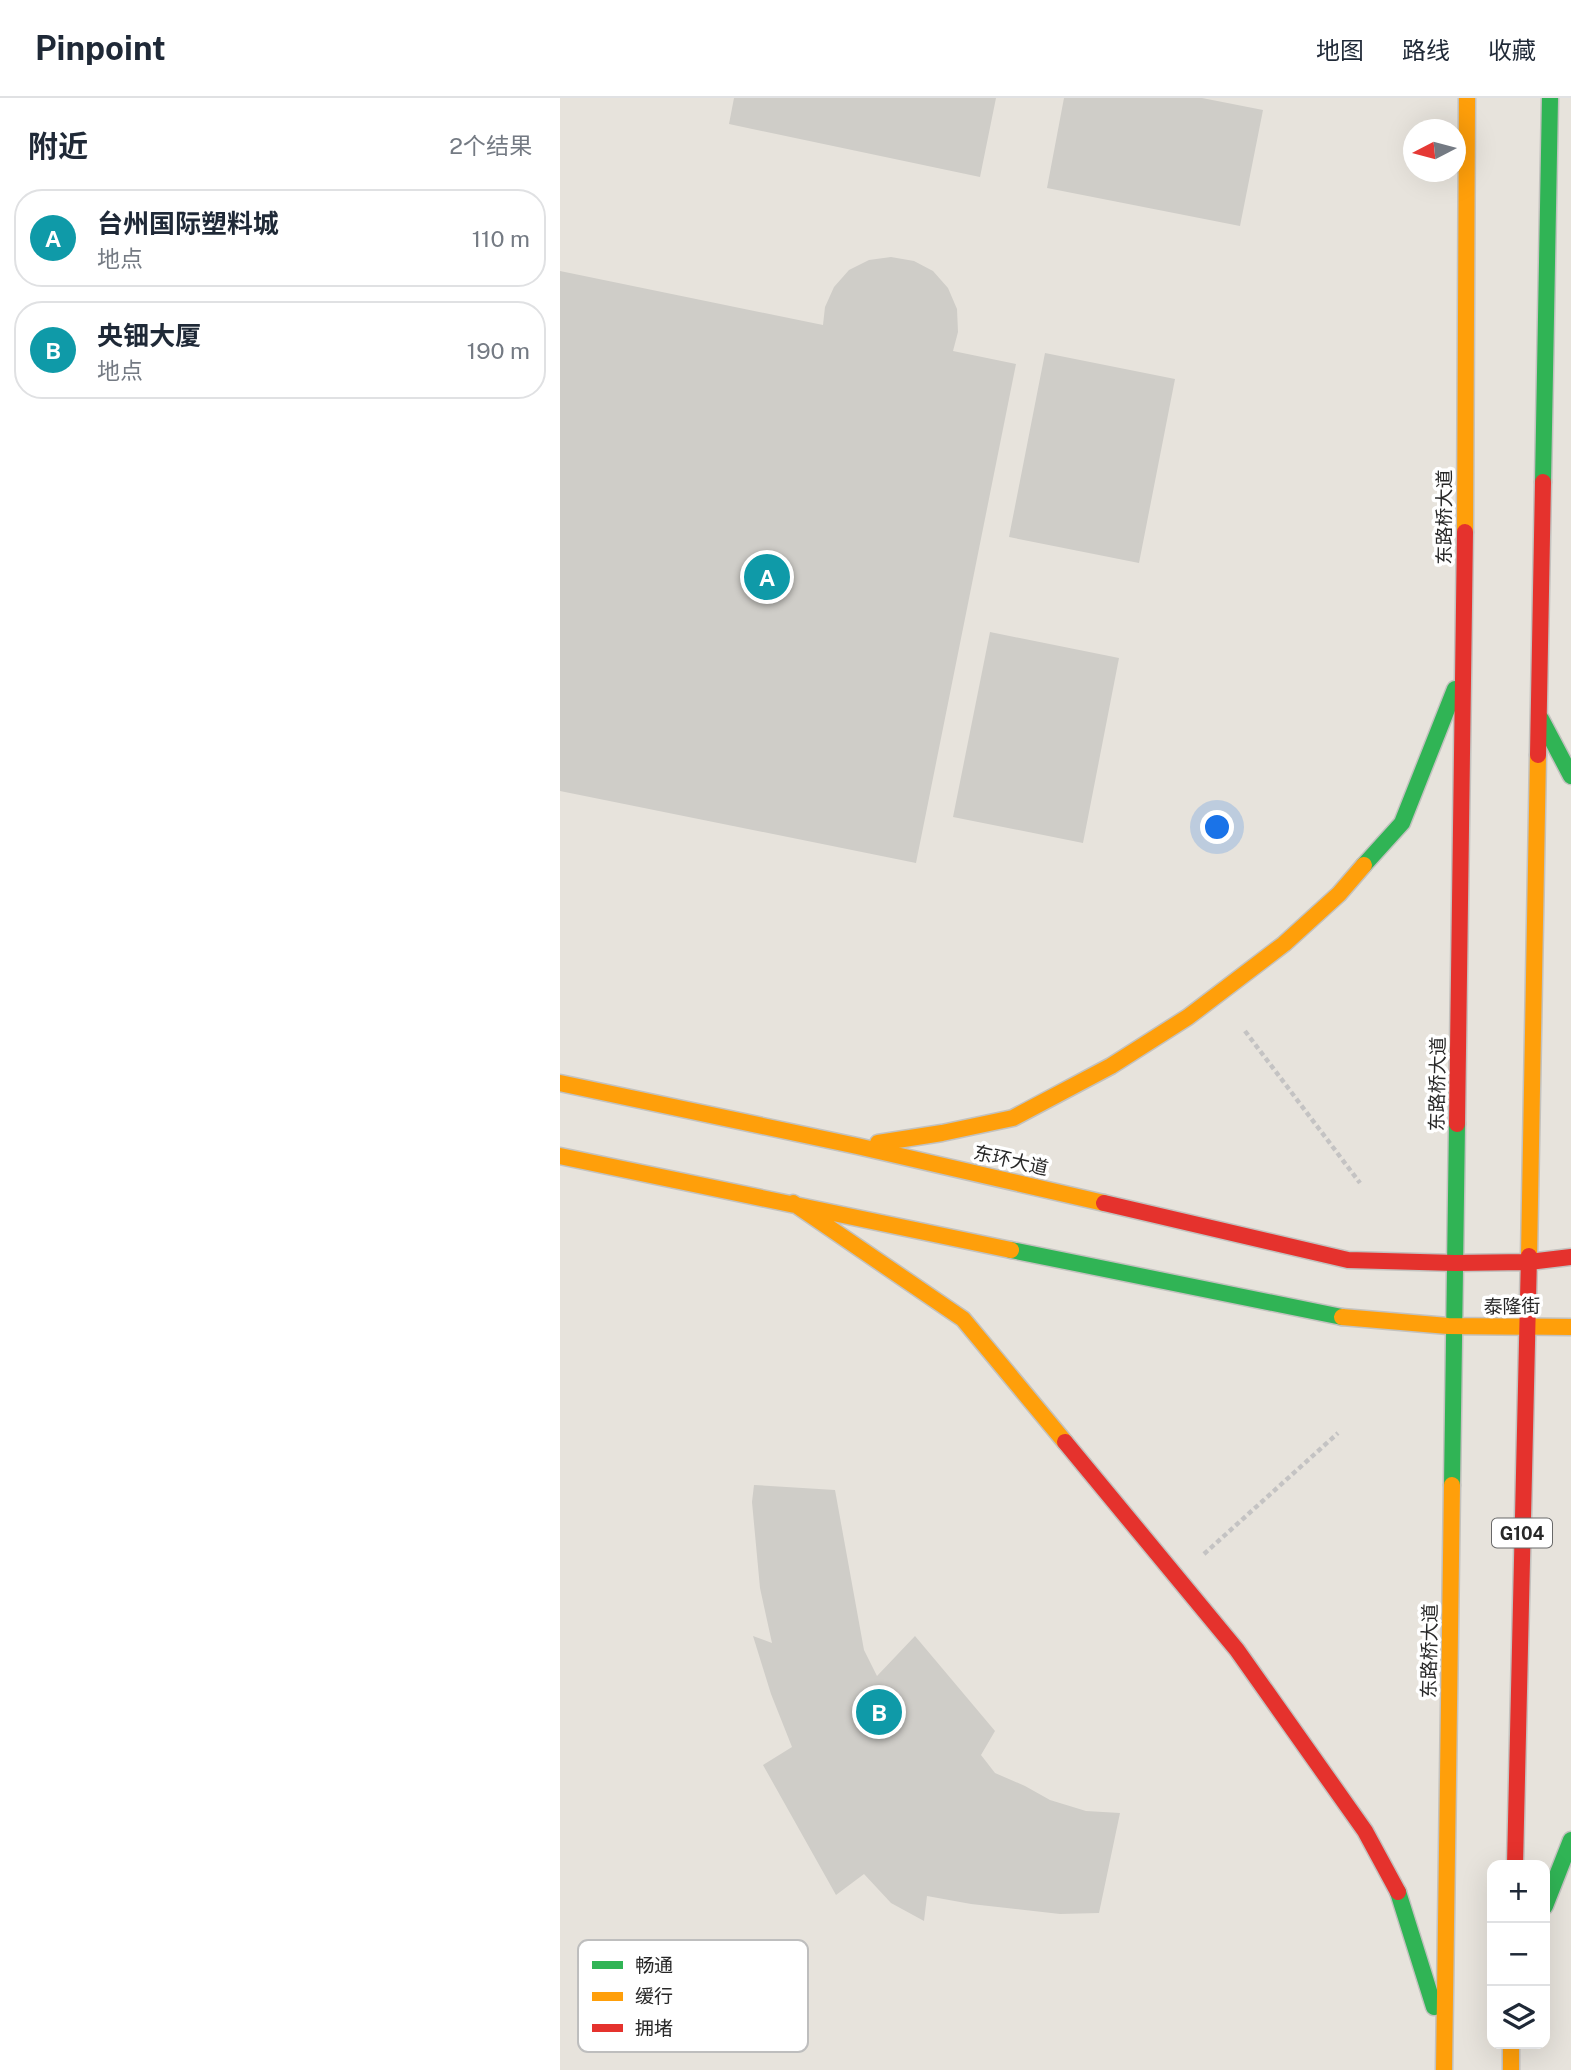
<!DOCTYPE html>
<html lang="zh">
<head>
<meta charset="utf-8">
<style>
	:root { --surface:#fff; --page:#f6f6f7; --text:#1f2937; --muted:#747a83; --line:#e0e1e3; --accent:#ea580c }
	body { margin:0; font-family:"Public Sans","Noto Sans SC",sans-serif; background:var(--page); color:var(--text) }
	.controls { position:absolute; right:21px; bottom:21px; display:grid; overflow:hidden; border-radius:14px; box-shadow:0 7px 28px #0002 }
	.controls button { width:63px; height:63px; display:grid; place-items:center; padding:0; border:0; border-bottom:2px solid var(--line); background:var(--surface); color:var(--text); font:35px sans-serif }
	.compass { position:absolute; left:843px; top:21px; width:63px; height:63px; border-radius:50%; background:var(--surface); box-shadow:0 7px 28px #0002; rotate:264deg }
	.you { position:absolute; left:658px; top:730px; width:24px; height:24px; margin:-18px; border:5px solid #fff; border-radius:50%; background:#1a73e8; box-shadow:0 0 0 10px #1a73e833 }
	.badge { display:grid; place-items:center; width:46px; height:46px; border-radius:50%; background:var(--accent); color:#fff; font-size:23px; font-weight:700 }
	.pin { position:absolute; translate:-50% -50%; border:4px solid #fff; box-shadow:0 2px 7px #0006 }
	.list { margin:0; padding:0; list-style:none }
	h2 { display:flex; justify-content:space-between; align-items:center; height:91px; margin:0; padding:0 28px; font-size:30px }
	h2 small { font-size:23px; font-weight:400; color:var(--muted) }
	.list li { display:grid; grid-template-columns:46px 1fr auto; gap:21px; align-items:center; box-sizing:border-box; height:98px; margin:0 14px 14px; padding:0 14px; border:2px solid var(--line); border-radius:28px }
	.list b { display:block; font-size:26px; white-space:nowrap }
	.list p { margin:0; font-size:23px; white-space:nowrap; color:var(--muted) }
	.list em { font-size:23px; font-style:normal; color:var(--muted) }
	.icon { flex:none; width:38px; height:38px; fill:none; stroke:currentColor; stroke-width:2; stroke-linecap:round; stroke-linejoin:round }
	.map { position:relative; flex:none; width:1011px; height:1972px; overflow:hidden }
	header { display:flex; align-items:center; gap:42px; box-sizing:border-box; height:98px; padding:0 35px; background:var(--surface); border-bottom:2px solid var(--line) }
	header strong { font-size:33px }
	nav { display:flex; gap:38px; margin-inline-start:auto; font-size:24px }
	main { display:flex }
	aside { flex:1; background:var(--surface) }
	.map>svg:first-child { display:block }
	.building { fill:#cfcdc8 }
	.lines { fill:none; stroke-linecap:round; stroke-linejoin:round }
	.fast-casing { stroke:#c3c2bf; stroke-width:19 }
	.slow-casing { stroke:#c3c2bf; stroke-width:19 }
	.jam-casing { stroke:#c3c2bf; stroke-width:19 }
	.path { stroke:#c4c3c3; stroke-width:4.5; stroke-dasharray:5 3.5; stroke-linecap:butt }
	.fast { stroke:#30b455; stroke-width:16 }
	.slow { stroke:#ff9f0a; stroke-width:16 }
	.jam { stroke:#e5322d; stroke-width:16 }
	.labels { text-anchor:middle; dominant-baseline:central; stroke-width:7; stroke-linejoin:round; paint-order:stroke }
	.shield { fill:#fff; stroke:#686868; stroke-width:2 }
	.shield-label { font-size:18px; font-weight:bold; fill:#282828 }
	.street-label { font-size:19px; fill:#282828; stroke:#fff }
	.key { fill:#fff; stroke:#bebebe; stroke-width:2 }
	.key-label { font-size:19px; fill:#282828 }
</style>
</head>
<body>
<header>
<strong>Pinpoint</strong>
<nav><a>地图</a><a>路线</a><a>收藏</a></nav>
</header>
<main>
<aside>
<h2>附近<small>2个结果</small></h2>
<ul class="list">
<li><span class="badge" style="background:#0f9aa8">A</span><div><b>台州国际塑料城</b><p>地点</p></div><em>110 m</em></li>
<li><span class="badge" style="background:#0f9aa8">B</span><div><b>央钿大厦</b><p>地点</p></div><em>190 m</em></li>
</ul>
</aside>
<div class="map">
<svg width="1011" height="1972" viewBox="0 0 1011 1972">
	<rect width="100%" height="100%" fill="#e7e3dc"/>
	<path class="building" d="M174,0H436L420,79L169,26Z
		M504,0H642L703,12L680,128L487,90Z
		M331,159L354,163L373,173L388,190L397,211L398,234L393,253L456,266L356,765L0,693V173L263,227L265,209L274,189L289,172L309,162Z
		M485,255L615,281L579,465L449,439Z
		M430,534L559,560L523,745L393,719Z
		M194,1387L275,1392L304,1552L317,1578L355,1538L435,1633L421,1657L435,1675L465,1688L490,1702L526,1713L560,1715L539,1815L500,1816L411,1806L367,1798L364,1823L331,1805L304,1776L276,1797L203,1667L232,1649L211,1596L193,1538L212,1545L200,1490L192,1404Z"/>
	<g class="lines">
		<g class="fast-casing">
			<path id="fast" d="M983,384L990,0
				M981,621L1011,678
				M804,767L842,725L895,591
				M451,1152L782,1219
				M892,1387L897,1026
				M838,1794L874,1909
				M985,1808L1011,1742"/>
		</g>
		<g class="slow-casing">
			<path id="slow" d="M905,434L907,0
				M0,985L297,1048L544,1105
				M318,1045L382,1035L453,1020L551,968L628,919L724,846L779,796L804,767
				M0,1058L451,1152
				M233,1105L403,1221L505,1344
				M969,1158L978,657
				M782,1219L888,1228L1011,1229
				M951,1946V1972
				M884,1972L892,1387"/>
		</g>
		<g class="jam-casing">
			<path id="jam" d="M978,657L983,384
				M897,1026L905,434
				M544,1105L788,1162L895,1165L969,1164L1011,1159
				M505,1344L677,1552L805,1733L838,1794
				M955,1767L969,1158"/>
		</g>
		<path class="path" d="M685,933L800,1085
			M644,1456L778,1335"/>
		<use href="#fast" class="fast"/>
		<use href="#slow" class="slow"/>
		<use href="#jam" class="jam"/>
	</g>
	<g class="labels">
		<rect class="shield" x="932" y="1420.5" width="60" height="29" rx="5"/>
		<g class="shield-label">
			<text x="962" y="1435">G104</text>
		</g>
		<g class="street-label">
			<text transform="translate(884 419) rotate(-90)">东路桥大道</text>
			<text transform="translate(877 986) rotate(-89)">东路桥大道</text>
			<text transform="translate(451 1062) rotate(13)">东环大道</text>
			<text transform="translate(952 1208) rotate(-1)">泰隆街</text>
			<text transform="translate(869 1553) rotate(-89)">东路桥大道</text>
		</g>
	</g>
	<rect x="18" y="1842" width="230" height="112" rx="10" class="key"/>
	<rect x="32" y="1863" width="31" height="8" fill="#30b455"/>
	<rect x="32" y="1894" width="31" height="9" fill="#ff9f0a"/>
	<rect x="32" y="1926" width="31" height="8" fill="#e5322d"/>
	<g class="key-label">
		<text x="75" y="1874">畅通</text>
		<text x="75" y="1905">缓行</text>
		<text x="75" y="1937">拥堵</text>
	</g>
</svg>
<div class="controls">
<button>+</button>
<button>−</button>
<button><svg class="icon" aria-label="layers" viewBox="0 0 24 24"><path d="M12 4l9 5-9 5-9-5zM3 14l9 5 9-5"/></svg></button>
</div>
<svg class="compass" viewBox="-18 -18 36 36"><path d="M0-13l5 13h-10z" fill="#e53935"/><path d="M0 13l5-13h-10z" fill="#747a83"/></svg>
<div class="you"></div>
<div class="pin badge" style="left:207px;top:479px;background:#0f9aa8">A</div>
<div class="pin badge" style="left:319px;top:1614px;background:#0f9aa8">B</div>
</div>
</main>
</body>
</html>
